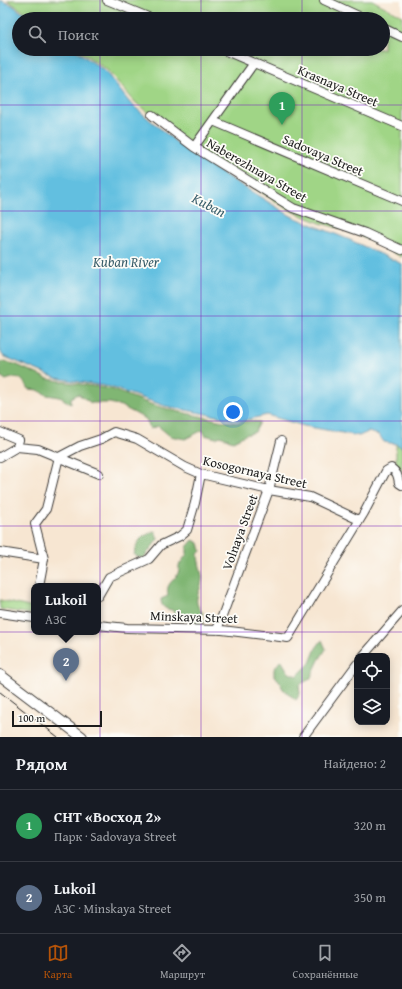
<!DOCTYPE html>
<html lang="ru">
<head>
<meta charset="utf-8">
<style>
	:root { --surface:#171b24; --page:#20242c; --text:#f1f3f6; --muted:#9ea1a6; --line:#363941; --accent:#b45309 }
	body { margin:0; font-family:"Gentium Book Plus",serif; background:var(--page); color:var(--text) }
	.controls { position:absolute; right:12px; bottom:12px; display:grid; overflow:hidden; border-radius:8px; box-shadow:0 2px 10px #0003 }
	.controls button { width:36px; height:36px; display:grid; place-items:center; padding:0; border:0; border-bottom:1px solid var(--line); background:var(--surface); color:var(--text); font:20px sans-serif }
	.scale { position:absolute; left:12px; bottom:10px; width:90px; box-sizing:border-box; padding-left:4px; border:2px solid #1c1c1c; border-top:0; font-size:11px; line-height:14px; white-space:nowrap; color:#1c1c1c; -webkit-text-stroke:3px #fdfcf7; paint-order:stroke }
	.you { position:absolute; left:233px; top:412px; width:14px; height:14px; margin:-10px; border:3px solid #fff; border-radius:50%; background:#1a73e8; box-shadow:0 0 0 6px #1a73e833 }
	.badge { display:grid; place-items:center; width:26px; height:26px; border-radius:50%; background:var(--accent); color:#fff; font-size:13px; font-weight:700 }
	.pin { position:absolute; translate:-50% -33px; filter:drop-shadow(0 1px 2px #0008) }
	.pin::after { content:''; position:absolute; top:21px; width:14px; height:12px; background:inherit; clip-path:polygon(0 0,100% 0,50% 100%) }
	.popup { position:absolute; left:31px; top:583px; width:70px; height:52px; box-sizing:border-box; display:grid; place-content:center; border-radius:8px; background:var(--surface); filter:drop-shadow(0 1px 3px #0005); font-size:13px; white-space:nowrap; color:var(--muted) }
	.popup b { font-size:15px; color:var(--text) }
	.popup::after { content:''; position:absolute; left:50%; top:100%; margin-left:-8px; border:8px solid transparent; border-top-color:var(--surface) }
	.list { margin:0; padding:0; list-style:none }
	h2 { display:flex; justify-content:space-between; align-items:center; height:52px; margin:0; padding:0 16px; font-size:17px }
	h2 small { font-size:13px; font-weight:400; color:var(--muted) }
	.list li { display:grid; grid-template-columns:26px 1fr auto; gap:12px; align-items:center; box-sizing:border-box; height:72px; padding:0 16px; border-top:1px solid var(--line) }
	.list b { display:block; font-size:15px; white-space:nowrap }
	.list p { margin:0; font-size:13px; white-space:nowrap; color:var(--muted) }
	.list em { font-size:13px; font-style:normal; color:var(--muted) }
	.icon { flex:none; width:22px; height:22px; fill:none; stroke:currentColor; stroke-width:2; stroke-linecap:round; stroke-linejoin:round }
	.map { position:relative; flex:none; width:402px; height:737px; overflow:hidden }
	.search { position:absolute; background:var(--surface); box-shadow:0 2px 10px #0003; left:12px; right:12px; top:12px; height:44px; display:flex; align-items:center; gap:10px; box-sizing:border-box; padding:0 14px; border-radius:22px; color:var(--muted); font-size:15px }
	.sheet { height:196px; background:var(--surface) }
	nav { display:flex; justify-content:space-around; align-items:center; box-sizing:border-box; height:56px; border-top:1px solid var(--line); background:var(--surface); font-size:11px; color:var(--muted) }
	nav a { display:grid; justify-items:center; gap:2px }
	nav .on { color:var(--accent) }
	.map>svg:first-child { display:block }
	.green { fill:#a0d586; stroke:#5e7851 }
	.forest { fill:#80b673; stroke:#4e6948 }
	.water { fill:#62bfe0; stroke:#3f6e7e }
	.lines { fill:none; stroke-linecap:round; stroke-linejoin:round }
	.minor-casing { stroke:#3d3a37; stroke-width:10 }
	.major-casing { stroke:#3d3a37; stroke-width:12 }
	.minor { stroke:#fff; stroke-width:8 }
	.major { stroke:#fff; stroke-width:10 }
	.tram { stroke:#1c1c1c; stroke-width:1 }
	.grid { fill:none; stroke:#7b2cbf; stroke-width:1; stroke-opacity:0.55 }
	.labels { text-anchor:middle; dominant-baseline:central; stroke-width:3.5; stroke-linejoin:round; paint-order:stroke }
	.street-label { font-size:13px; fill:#1c1c1c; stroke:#fdfcf7 }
	.water-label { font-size:14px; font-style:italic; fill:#385d6a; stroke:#fdfcf7 }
</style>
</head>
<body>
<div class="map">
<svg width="402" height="737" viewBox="0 0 402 737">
	<rect width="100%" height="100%" fill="#fdfcf7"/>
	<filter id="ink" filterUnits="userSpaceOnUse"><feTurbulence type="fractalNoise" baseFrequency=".025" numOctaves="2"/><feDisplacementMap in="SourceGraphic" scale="8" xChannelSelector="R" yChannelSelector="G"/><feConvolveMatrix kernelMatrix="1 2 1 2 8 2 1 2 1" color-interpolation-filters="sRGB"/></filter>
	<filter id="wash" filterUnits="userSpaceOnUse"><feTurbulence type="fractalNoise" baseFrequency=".012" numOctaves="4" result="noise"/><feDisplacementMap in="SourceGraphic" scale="16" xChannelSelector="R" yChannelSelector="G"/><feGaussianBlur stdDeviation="0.9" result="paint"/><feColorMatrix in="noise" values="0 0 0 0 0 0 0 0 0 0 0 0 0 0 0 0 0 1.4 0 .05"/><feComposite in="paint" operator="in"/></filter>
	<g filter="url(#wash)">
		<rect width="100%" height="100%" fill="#f7e6d2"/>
		<path class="green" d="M7,0H372L402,16V257L353,232L320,223L289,210L190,147L136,103L107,70L77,49H383V19H35Z
			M396,444L402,447V472L396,462Z
			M0,600L33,608L31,614L0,609Z"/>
		<path class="forest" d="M0,361L15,364L48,379L111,389L153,405L176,411L223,421L239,423L251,421L260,422L255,432L245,435L233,441L220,436L216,438L205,435L203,430L185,439L170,436L158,426L150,429L146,419L121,406L110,403H91L78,394L71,398V404L60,397L47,395L38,390L29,389C21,378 20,375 6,380L0,376Z
			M155,531L158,539L143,559L134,555C136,540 143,536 155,531Z
			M193,540L199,543L201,551L198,554C198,562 201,569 202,576C203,592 189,599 203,613L202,616L205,622L199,624C189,618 179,620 172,610C165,609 161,607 161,599L168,596C164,579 181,581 179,565L187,554V547Z
			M322,640L326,649L319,660L310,679L299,685L300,694L296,700L283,689L278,679L274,676V669L281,660L289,673L297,676L310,663L316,648Z"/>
		<path class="water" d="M0,0L12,5L31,19H19V49H74L105,71L130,103L189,153L291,216L350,240L402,264V447L396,444L384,442L379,435L368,432L359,436L304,426L267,415L242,421L165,406L110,387L56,378L3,356L0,351Z"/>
	</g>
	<g filter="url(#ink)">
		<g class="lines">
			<g class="minor-casing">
				<path id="minor" d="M107,0L153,19
					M324,0L365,19
					M383,28L402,37
					M221,49L402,126
					M152,115L194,147L293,208L365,233L402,250
					M213,121L402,201
					M194,147L254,63
					M0,432L19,440L17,447L38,449L99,474
					M0,457L17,447
					M0,552L44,559
					M39,586L44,559L35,524L46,509L59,457L80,446L101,439L114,432L137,439L185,467L201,474L269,490L310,497L359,520
					M98,596L109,577L149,559L161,545L180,536L187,530L195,503L201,474
					M0,613L34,618
					M98,625L127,628L222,630L288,638L364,513L386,471L391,468C397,472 398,476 399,483L402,485
					M217,630L269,490L281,441
					M363,656L402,611
					M303,737L357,664"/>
			</g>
			<g class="major-casing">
				<path id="major" d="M0,675L82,737"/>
			</g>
			<use href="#minor" class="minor"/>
			<use href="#major" class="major"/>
			<path class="tram" d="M0,692L58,737"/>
		</g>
	</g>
	<path class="grid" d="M100,0V19M201,0V19M302,0V19M100,49V737M201,49V737M302,49V737M0,105H402M0,211H402M0,316H402M0,421H402M0,526H402M0,632H402"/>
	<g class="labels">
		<g class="street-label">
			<text transform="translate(338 86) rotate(23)">Krasnaya Street</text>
			<text transform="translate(323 155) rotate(23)">Sadovaya Street</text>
			<text transform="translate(257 170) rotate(30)">Naberezhnaya Street</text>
			<text transform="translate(255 472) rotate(13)">Kosogornaya Street</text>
			<text transform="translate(240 532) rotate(-70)">Volnaya Street</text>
			<text transform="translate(194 617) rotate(2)">Minskaya Street</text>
		</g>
		<g class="water-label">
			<text transform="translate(209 205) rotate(27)">Kuban</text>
			<text x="126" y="262">Kuban River</text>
		</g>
	</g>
</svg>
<div class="controls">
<button><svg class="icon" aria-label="locate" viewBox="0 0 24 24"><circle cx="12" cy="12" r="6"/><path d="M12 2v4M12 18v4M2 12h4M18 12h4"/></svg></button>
<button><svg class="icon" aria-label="layers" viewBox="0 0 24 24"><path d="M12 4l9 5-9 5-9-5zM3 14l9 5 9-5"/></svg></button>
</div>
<div class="scale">100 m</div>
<div class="you"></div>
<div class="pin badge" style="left:282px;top:125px;background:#2e9e5b">1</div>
<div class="pin badge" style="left:66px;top:681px;background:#5c6f8a">2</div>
<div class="popup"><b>Lukoil</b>АЗС</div>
<div class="search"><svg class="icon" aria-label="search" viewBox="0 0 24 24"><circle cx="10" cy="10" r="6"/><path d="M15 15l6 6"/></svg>Поиск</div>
</div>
<section class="sheet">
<h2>Рядом<small>Найдено: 2</small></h2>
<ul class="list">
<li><span class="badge" style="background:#2e9e5b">1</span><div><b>СНТ «Восход 2»</b><p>Парк · Sadovaya Street</p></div><em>320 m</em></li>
<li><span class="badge" style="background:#5c6f8a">2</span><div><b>Lukoil</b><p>АЗС · Minskaya Street</p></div><em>350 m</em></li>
</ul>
</section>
<nav>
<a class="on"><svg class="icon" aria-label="map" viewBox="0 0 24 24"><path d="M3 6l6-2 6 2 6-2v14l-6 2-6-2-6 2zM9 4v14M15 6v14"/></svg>Карта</a>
<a><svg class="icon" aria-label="directions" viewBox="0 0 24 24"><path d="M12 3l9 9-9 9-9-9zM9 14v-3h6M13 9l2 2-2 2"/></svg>Маршрут</a>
<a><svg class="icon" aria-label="saved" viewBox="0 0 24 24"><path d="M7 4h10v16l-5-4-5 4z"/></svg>Сохранённые</a>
</nav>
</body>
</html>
